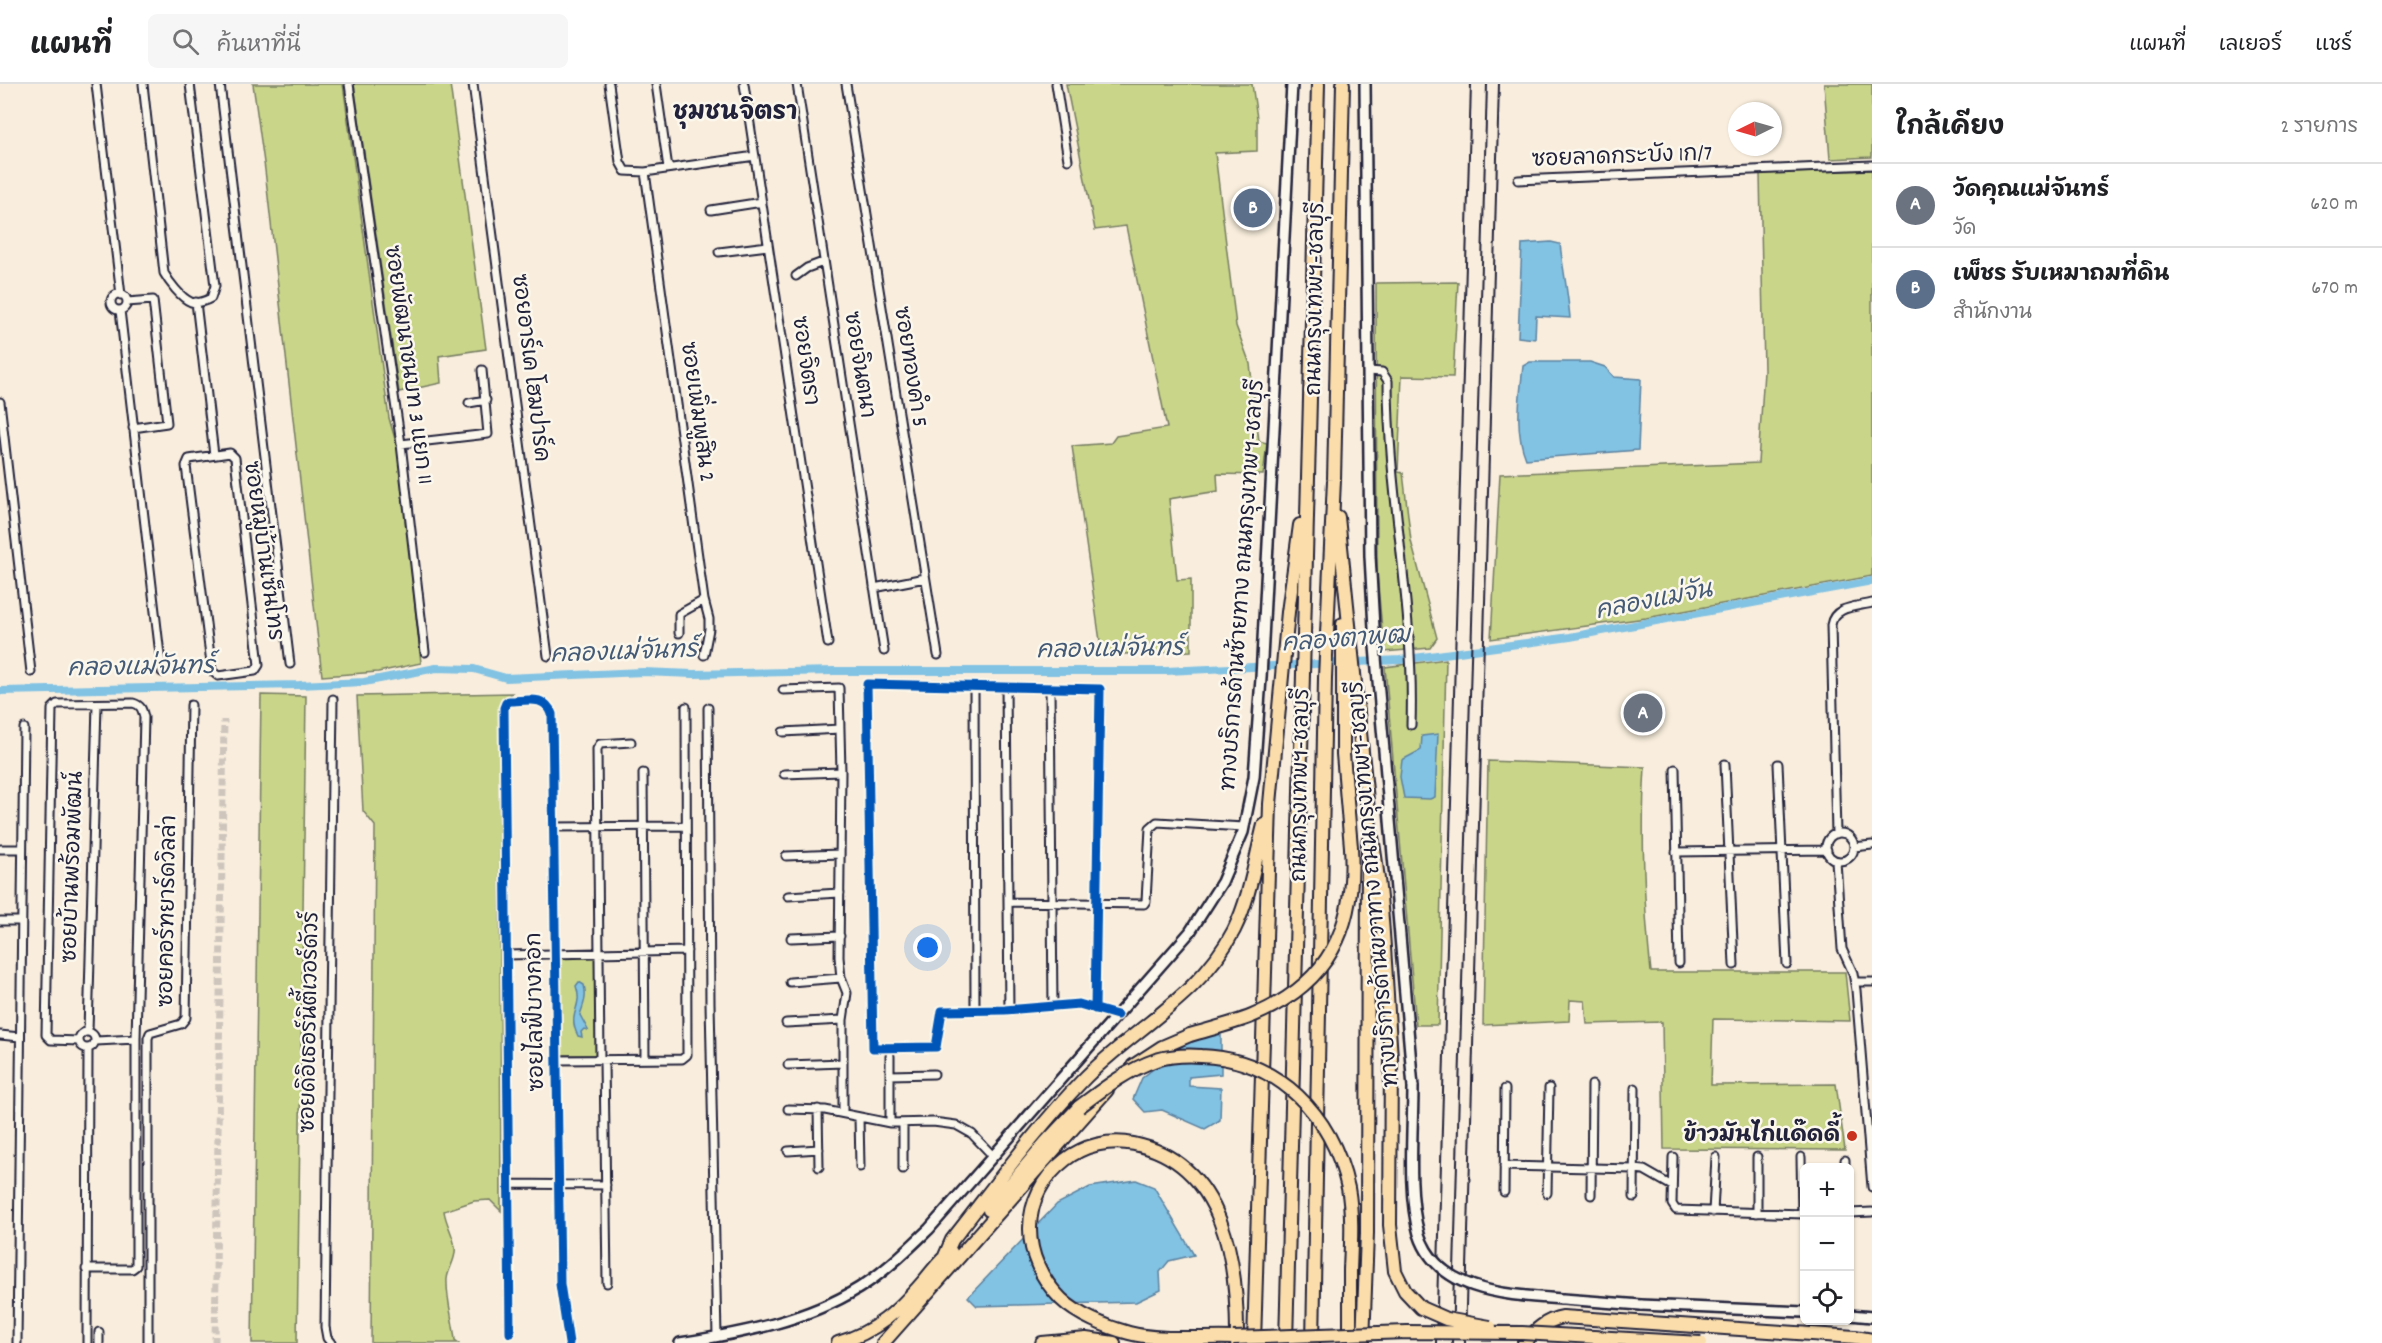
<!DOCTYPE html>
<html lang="th">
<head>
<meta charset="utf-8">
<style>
	:root { --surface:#fff; --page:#f6f6f6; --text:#202124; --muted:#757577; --line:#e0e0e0; --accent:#c8321e }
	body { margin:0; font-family:Dekko,"Playpen Sans Thai",sans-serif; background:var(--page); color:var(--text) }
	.controls { position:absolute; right:18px; bottom:18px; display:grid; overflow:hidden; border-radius:9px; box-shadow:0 2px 4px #0004 }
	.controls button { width:54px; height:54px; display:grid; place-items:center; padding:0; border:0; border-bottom:2px solid var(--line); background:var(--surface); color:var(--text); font:30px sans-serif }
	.compass { position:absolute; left:1728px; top:18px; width:54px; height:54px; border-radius:50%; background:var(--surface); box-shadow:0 2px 4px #0004; rotate:265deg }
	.you { position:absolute; left:928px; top:864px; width:21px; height:21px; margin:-15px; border:4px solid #fff; border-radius:50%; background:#1a73e8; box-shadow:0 0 0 9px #1a73e833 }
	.badge { display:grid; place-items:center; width:39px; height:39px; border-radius:50%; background:var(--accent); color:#fff; font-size:20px; font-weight:700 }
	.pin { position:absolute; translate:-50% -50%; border:3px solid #fff; box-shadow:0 2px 6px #0006 }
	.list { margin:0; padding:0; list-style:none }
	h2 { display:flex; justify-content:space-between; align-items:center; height:78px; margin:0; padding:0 24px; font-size:26px }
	h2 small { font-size:20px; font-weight:400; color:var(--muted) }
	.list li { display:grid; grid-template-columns:39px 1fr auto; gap:18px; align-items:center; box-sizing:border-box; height:84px; padding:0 24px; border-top:2px solid var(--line) }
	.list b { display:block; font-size:22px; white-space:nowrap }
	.list p { margin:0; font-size:20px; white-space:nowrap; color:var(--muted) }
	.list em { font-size:20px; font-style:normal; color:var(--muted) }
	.icon { flex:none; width:33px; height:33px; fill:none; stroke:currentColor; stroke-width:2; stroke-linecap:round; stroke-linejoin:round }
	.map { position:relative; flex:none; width:1872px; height:1259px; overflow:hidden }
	header { display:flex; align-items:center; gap:36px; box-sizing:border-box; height:84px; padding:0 30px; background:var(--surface); border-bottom:2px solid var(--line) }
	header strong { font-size:28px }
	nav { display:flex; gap:33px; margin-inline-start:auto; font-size:21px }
	.search { width:420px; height:54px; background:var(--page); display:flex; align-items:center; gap:15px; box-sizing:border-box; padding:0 21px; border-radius:9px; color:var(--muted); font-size:22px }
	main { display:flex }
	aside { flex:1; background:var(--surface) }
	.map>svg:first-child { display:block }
	.green { fill:#c9d589; stroke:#767c62; stroke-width:1.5 }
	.water { fill:#82c2e3; stroke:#5c82a0; stroke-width:1.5 }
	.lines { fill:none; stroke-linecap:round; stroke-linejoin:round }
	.canal { stroke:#82c2e3; stroke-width:8 }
	.street-tunnel { stroke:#cec5bd; stroke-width:7; stroke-dasharray:7 3.5; stroke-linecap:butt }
	.street-casing { stroke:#22223b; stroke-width:11 }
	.secondary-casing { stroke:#22223b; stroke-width:14 }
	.highway-casing { stroke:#22223b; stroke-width:16 }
	.street { stroke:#fbf7ec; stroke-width:7 }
	.secondary { stroke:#fbf7ec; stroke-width:9 }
	.highway { stroke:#faddab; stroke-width:12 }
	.rail { stroke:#22223b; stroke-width:2 }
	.secondary-bridge-casing { stroke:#22223b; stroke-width:14; stroke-linecap:butt }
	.highway-bridge-casing { stroke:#22223b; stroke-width:16; stroke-linecap:butt }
	.secondary-bridge { stroke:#fbf7ec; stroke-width:9 }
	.highway-bridge { stroke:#faddab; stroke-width:12 }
	.cycleway-casing { stroke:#fbf7ec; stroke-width:13 }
	.cycleway { stroke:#0057b8; stroke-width:9 }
	.poi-dot { fill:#c8321e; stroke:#fbf7ec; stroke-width:2 }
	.labels { text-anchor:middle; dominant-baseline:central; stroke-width:5; stroke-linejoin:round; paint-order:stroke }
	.street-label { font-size:22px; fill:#22223b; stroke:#fbf7ec }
	.poi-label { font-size:22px; font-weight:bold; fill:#22223b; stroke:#fbf7ec; text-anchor:end }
	.neighbourhood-label { font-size:24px; font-weight:bold; fill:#22223b; stroke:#fbf7ec }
	.water-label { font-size:24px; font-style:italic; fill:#445a76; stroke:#fbf7ec }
</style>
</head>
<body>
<header>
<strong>แผนที่</strong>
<div class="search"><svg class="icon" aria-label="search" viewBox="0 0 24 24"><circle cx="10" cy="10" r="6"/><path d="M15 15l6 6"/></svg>ค้นหาที่นี่</div>
<nav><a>แผนที่</a><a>เลเยอร์</a><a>แชร์</a></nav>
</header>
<main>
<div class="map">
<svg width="1872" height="1259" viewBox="0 0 1872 1259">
	<rect width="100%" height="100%" fill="#f9eedd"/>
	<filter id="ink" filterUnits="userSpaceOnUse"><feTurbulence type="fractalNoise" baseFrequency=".0167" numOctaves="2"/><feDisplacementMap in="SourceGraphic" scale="12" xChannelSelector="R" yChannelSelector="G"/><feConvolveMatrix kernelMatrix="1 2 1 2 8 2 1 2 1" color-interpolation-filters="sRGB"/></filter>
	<g filter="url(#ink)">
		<path class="green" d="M253,0H343L389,334L399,369L421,579L378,588L322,592L265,86Z
			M354,0H450L486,265L439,272L441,299L399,308Z
			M1066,0H1252L1257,34V67L1215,69L1236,242L1250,280L1259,357L1267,359L1263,391L1217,390L1218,407L1169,415L1177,496L1191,495V567L1102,571L1072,362L1111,359L1116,352L1167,344L1126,142L1095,146Z
			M1824,0H1872V73L1830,75Z
			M1872,86V492L1646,534L1491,555L1500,390L1758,379L1764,287L1760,90Z
			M1458,198L1453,293L1402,292L1398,388L1403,389L1411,457L1437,554L1430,564L1384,568L1377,490L1376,199Z
			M1446,575L1438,941H1416L1385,583Z
			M512,609L499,625L501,1127L490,1116L474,1117L444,1127C446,1140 453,1150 455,1163C457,1175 448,1184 447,1195C446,1215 453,1235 455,1256L459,1259H371L375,742L363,727L357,612Z
			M261,611L306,612L297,1259H252Z
			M1488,677L1645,683C1641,747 1644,824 1651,888H1845L1850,937L1713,935L1711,1001L1836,1000L1845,1066L1664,1065L1662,938L1587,940L1585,917L1570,916L1569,937L1483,941Z
			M596,873L597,971H561V874Z"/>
		<path class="water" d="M1551,158L1560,160C1563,185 1568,209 1570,234L1536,232L1535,255L1518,253L1522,160Z
			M1530,278H1590L1605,283L1614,293L1641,295L1638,366L1526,375C1514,346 1520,312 1523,282Z
			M1438,650L1435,713L1430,715L1404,714L1400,693L1402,676L1421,666L1422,652Z
			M579,898L584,901C587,913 584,919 580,931L588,946L584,945L581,948L582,953L578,952C566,929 584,924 576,902Z
			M1206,943L1221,951V990L1189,993V1002L1221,1004L1220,1036L1205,1045L1162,1026L1145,1028L1133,1015L1142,994Z
			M1136,1096L1154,1103L1194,1171L1169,1177L1160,1188L1161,1206L1136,1218L977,1222L968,1213L1057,1120L1090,1103Z"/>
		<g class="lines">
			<path class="canal" d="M0,607L299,601L364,598L436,584L474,585L506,594L643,588L693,590L835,587H1166L1400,576L1570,553L1872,497"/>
			<path class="street-tunnel" d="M215,1259L224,636"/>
			<g class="street-casing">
				<path id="street" d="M96,0L121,211
					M143,0L164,189C169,198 181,214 191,218C197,220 206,217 211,214L215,202L190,0
					M220,0L290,580
					M349,0L401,360L425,568
					M473,0L548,572
					M609,0L620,78L625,87L645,88L755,72
					M656,0L668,84
					M744,0L828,559
					M797,0L884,567
					M846,0L938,571
					M1056,0L1068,76
					M645,88L704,516L709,535V545L704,571
					M1518,96L1872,81
					M711,126L762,118
					M719,168L768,162
					M796,192L807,184L823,178
					M111 218a8 8 0 1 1 16 0a8 8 0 1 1-16 0Z
					M127,218L153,216L167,339L133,344
					M196,218L214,371
					M120,226L162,588
					M1368,287L1382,288L1388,297C1388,412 1415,526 1411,641
					M0,318L31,588
					M469,319L486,316
					M401,360L488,350L482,286
					M230,369L235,374L259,581L255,587L218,592L212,587L186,382L189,375Z
					M874,504L925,494
					M679,549V530L704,516
					M974,602L975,926
					M1006,603L1009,926
					M1050,604L1053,922
					M783,606L839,604L841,688L839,873L841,894L847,909L843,936V1029
					M708,624L710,919L717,1253
					M783,648L840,645
					M1725,680L1734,881
					M1778,680L1787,880
					M1675,685L1679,879
					M643,689L645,975
					M784,690L841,688
					M553,743L686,742
					M1826 763a14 14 0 1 1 28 0a14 14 0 1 1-28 0Z
					M1836,750L1831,541C1834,522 1856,523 1872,519
					M1854,763L1872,761
					M0,765H22
					M1676,768L1827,766
					M786,772L840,770
					M1836,777L1842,865L1853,889L1856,906L1872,1103
					M788,812L840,809
					M1008,818L1144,820L1146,817L1150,744L1157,738L1244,743
					M0,837H21
					M791,854L840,852
					M507,871L687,867
					M790,898L841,894
					M1855,898H1872
					M1095,925L1100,605L867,600L873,964L936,963L942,927L1005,926L1079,920L1117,931
					M786,939L843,936
					M79 956a8 8 0 1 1 16 0a8 8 0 1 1-16 0Z
					M88,948L97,620
					M0,951L20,953
					M79,957L51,956L46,951L52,625L57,620L133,619C141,621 142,625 144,633L136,955V1182L132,1185H86
					M96,957L136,955
					M890,972V1039
					M557,976L682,975L687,971L686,623
					M600,976L597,665L600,660L631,658
					M604,976L607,1199
					M788,981L843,979
					M890,991L934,990
					M788,1025L825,1026L890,1039L933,1038L956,1041L972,1050L993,1072
					M818,1025L819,1083
					M859,1033L860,1083
					M903,1039V1085
					M788,1067L819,1065
					M1673,1073L1672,1120L1676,1126L1804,1130
					M1801,1073L1802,1130
					M1845,1076V1084
					M1504,1082L1634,1085L1644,1086L1672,1102
					M509,1100L606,1101
					M1504,1108L1505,1005
					M1547,1109L1549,1004
					M1591,1111L1592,1001
					M1634,1113L1635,1004
					M1713,1128L1716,1073
					M1757,1129V1073
					M1850,1129L1872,1128
					M510,1249L504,624L506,619L509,617C526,617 545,610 552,630L560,1200L569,1259
					M17,1259L24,644
					M87,1259L88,965
					M99,1259V1248
					M148,1259V954L150,949L181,940L186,934L191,621
					M331,1259L327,1254L325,1243L333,615"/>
			</g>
			<g class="secondary-casing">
				<path id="secondary" d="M1365,0L1370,472L1375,562L1413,1003
					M1641,1221L1804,1228
					M1850,1231L1872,1233
					M680,1259C742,1249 806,1237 859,1204C885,1188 907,1166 929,1145L1190,848L1222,798L1243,748L1254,693L1261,594L1292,0"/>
			</g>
			<g class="highway-casing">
				<path id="highway" d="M1338,433L1369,736C1384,813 1385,894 1391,973
					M1343,540V670L1351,763
					M1133,982L1162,963L1190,951
					M989,1126L1046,1058L1079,1023
					M945,1172L952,1156C994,1103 1035,1046 1082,997C1132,945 1200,913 1234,846C1250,814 1255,776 1264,741
					M1233,1254C1203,1253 1157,1257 1129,1249C1107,1243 1077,1231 1061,1215C1020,1174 1018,1113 1065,1076C1084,1061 1110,1055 1134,1060C1226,1079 1238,1182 1237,1259
					M838,1259C876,1248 897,1228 923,1198C932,1188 940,1175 951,1168
					M883,1259L1107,1006
					M1042,1259L1086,1255L1114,1259
					M1254,1259L1270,720L1288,528L1300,441
					M1286,1259L1318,0
					M1313,1259L1325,594L1334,396L1343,0
					M1350,1259V1186
					M1363,1259L1367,1149L1368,758
					M1524,1259C1535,1246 1546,1236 1563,1233L1855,1253L1872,1256"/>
			</g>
			<use href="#street" class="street"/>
			<use href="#secondary" class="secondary"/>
			<use href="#highway" class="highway"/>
			<path class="rail" d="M1436,1259L1471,0
				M1452,1259L1487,0
				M1465,1259L1499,0"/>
			<g class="secondary-bridge-casing">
				<path id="secondary-bridge" d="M1413,1003C1413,1048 1407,1108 1419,1150C1438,1210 1511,1211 1563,1215C1589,1217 1615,1219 1641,1221"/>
			</g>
			<g class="highway-bridge-casing">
				<path id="highway-bridge" d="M1190,951C1210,945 1232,940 1252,932C1329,900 1356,844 1351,763
					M1391,973L1390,1141L1395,1187L1405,1207L1421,1224L1446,1235L1490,1243
					M1079,1023C1103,1005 1127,986 1156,976C1170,972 1187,971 1201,972C1279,975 1332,1031 1348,1104C1353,1131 1351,1160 1350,1186
					M1233,1254L1407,1248L1522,1249L1701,1259"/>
			</g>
			<use href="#secondary-bridge" class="secondary-bridge"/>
			<use href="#highway-bridge" class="highway-bridge"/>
			<g class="cycleway-casing">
				<path id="cycleway" d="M1095,925L1100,605L867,600L873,964L936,963L942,927L1005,926L1079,920L1117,931
					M510,1249L504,624L506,619L509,617C526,617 545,610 552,630L560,1200L569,1259"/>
			</g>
			<use href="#cycleway" class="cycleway"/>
		</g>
	</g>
	<circle class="poi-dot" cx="1852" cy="1052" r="6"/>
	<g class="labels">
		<g class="street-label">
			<text transform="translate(1622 74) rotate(-2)">ซอยลาดกระบัง 1ก/7</text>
			<text transform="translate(1317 215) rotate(-89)">ถนนกรุงเทพฯ-ชลบุรี</text>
			<text transform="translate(804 277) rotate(82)">ซอยจิตรา</text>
			<text transform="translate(407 281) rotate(82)">ซอยพัฒนาชนบท 3 แยก 11</text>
			<text transform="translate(858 281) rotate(81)">ซอยจินตนา</text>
			<text transform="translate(909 283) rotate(81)">ซอยทองคำ 5</text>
			<text transform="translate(529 284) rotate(83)">ซอยอาร์เค โฮมปาร์ค</text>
			<text transform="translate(696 328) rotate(82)">ซอยเพิ่มพูสิน 2</text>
			<text transform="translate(262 467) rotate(82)">ซอยหมู่บ้านเซ็นโทร</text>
			<text transform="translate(1244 501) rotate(-86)">ทางบริการด้านซ้ายทาง ถนนกรุงเทพฯ-ชลบุรี</text>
			<text transform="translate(1302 701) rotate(-89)">ถนนกรุงเทพฯ-ชลบุรี</text>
			<text transform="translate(74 783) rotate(-88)">ซอยบ้านพร้อมพัฒน์</text>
			<text transform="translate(1375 800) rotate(-95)">ทางบริการด้านขวาทาง ถนนกรุงเทพฯ-ชลบุรี</text>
			<text transform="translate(169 827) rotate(-89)">ซอยคอร์ทยาร์ดวิลล่า</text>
			<text transform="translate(537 928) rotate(-91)">ซอยไลฟ์บางกอก</text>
			<text transform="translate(311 938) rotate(-89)">ซอยดิอิเธอร์นิตี้เวอร์ดัวร์</text>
		</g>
		<g class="poi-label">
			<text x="1840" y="1052">ข้าวมันไก่แด๊ดดี้</text>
		</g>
		<g class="neighbourhood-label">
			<text x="735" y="30">ชุมชนจิตรา</text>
		</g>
		<g class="water-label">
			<text transform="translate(1654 518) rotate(-11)">คลองแม่จัน</text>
			<text transform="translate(1346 557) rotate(-4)">คลองตาพุฒ</text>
			<text transform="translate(1110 567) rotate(-1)">คลองแม่จันทร์</text>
			<text transform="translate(624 570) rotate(-2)">คลองแม่จันทร์</text>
			<text transform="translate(141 585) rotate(-1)">คลองแม่จันทร์</text>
		</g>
	</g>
</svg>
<div class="controls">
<button>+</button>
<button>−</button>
<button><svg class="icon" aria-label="locate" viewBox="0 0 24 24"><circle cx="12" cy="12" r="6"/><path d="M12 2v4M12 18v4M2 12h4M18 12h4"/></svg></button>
</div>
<svg class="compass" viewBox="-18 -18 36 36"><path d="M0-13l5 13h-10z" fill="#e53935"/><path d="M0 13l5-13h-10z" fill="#757577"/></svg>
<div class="you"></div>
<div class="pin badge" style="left:1643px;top:629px;background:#6b7280">A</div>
<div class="pin badge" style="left:1253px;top:124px;background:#5c6f8a">B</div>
</div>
<aside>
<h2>ใกล้เคียง<small>2 รายการ</small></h2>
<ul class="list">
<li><span class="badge" style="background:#6b7280">A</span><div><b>วัดคุณแม่จันทร์</b><p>วัด</p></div><em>620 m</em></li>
<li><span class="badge" style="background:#5c6f8a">B</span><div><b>เพ็ชร รับเหมาถมที่ดิน</b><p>สำนักงาน</p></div><em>670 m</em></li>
</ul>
</aside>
</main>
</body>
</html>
